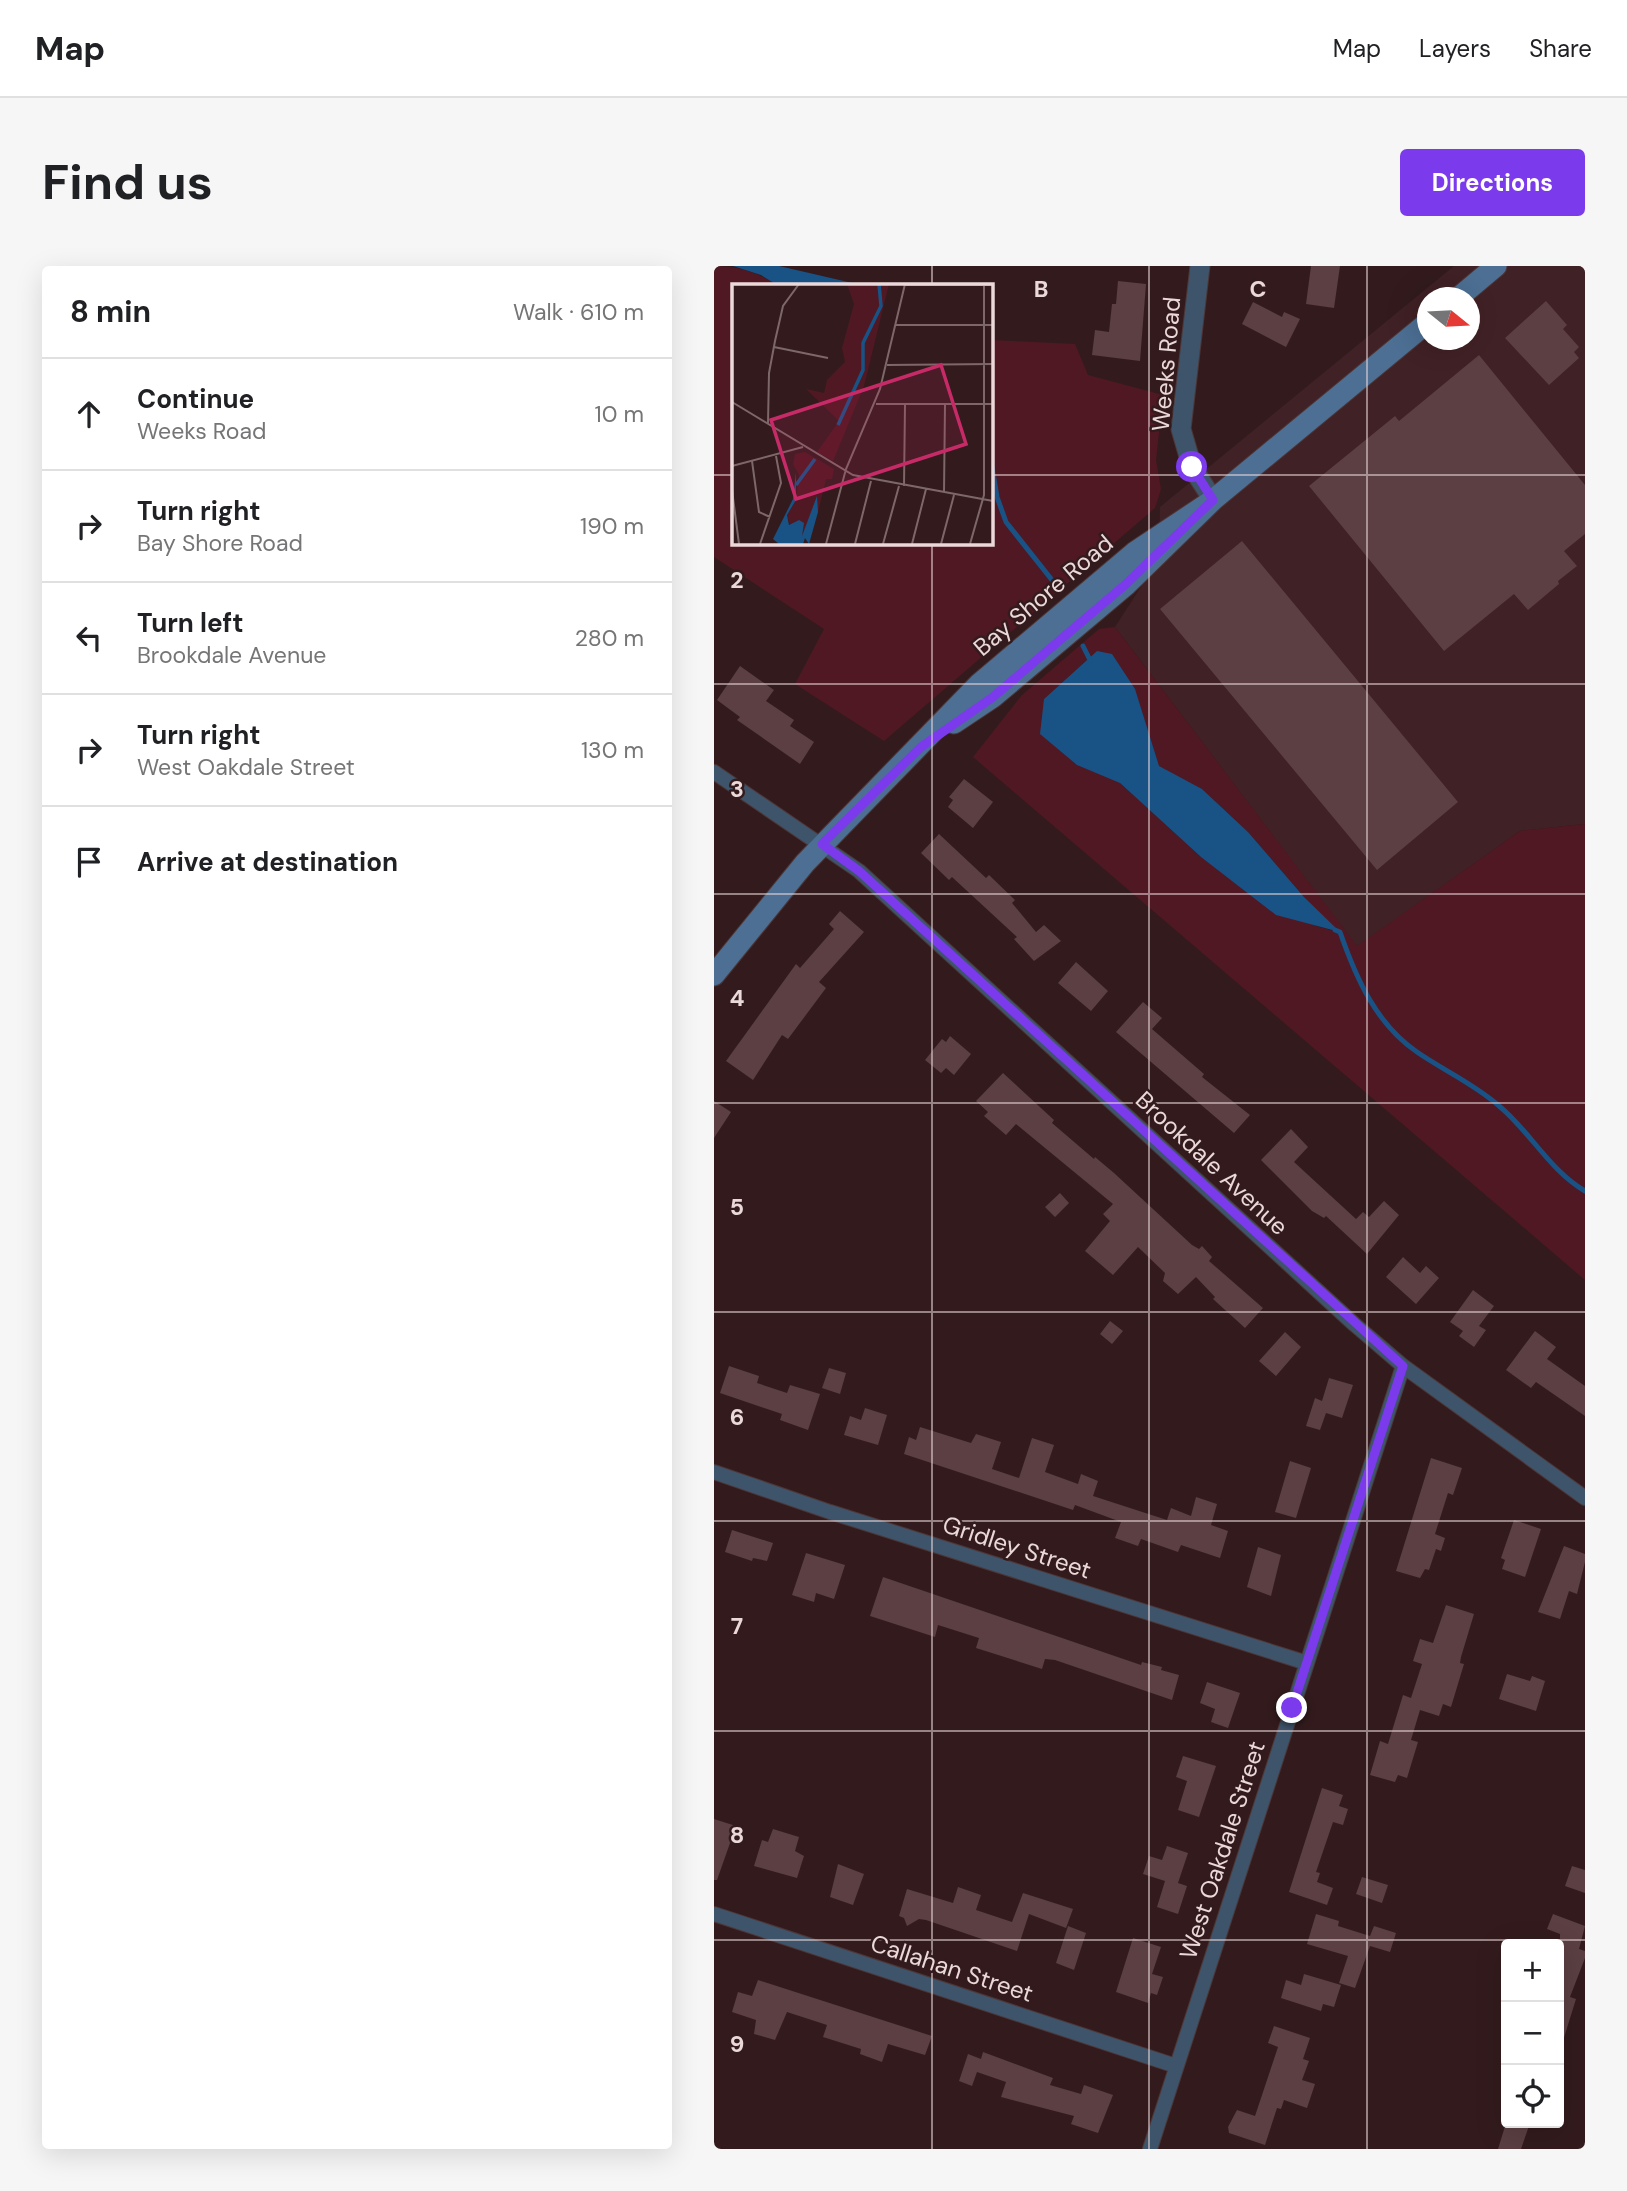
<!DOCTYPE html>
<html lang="en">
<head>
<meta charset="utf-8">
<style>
	:root { --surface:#fff; --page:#f6f6f6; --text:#202124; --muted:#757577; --line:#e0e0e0; --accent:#7c3aed }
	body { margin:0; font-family:"DM Sans",sans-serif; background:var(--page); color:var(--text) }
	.controls { position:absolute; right:21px; bottom:21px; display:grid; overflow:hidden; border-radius:7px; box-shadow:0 7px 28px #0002 }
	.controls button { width:63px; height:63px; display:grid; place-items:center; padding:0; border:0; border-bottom:2px solid var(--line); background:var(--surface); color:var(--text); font:35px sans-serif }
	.compass { position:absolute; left:703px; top:21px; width:63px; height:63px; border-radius:50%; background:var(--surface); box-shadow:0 7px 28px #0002; rotate:108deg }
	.stop { position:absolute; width:21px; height:21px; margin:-16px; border:5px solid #7c3aed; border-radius:50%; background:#fff }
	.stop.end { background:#7c3aed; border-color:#fff; box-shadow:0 2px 7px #0008 }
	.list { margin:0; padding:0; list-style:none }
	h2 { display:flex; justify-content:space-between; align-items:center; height:91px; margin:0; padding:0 28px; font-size:30px }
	h2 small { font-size:23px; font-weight:400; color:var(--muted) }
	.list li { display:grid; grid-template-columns:46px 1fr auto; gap:21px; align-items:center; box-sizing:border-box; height:112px; padding:0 28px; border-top:2px solid var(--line) }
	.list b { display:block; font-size:26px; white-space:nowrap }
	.list p { margin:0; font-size:23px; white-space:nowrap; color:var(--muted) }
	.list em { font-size:23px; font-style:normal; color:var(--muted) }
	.icon { flex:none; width:38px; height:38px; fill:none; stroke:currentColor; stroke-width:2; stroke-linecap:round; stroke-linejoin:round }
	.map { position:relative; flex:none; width:871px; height:1883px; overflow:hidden; border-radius:7px }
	header { display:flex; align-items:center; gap:42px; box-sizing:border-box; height:98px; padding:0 35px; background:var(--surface); border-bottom:2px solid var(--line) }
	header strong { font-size:33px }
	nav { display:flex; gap:38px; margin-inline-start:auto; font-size:24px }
	.intro { display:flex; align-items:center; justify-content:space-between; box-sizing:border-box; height:168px; padding:0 42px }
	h1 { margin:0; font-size:49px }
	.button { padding:18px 32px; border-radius:7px; background:var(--accent); color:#fff; font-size:24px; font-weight:700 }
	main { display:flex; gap:42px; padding:0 42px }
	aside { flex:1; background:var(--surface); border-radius:7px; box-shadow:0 7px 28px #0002 }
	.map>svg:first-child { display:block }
	.built { fill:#402125; fill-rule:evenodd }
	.green { fill:#501822; fill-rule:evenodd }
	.water { fill:#195285 }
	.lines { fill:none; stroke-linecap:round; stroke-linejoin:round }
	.stream { stroke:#195285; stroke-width:5 }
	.building { fill:#5b3f42 }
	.minor-casing { stroke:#4d3637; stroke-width:16 }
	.tertiary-casing { stroke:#4d3637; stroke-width:21 }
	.secondary-casing { stroke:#4d3637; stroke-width:23 }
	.minor { stroke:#3e546a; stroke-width:14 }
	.tertiary { stroke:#3e546a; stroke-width:19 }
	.secondary { stroke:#4c6f93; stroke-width:21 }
	.route { stroke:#7c3aed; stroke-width:9 }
	.grid { fill:none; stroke:#ebd9da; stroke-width:2; stroke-opacity:0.55 }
	.labels { text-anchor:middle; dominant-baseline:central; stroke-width:5; stroke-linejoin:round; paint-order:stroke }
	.street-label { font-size:24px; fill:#ebd9da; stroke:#331b1d }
	.inset-river { fill:none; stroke:#195285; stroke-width:3.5 }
	.inset-road { fill:none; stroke:#7d6769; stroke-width:2 }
	.view { fill:#c62b68; fill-opacity:0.15; stroke:#c62b68; stroke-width:3.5 }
	.inset-edge { fill:none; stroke:#ebd9da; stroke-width:3.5 }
	.grid-label { font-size:23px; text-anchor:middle; font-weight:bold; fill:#ebd9da; stroke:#331b1d; stroke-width:5; stroke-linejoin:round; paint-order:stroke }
</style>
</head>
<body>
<header>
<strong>Map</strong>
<nav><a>Map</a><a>Layers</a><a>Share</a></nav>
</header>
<div class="intro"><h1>Find us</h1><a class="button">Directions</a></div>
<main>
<aside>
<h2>8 min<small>Walk · 610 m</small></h2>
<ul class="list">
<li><svg class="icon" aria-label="ahead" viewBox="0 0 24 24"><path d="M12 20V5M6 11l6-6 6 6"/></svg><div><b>Continue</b><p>Weeks Road</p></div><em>10 m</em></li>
<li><svg class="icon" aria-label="right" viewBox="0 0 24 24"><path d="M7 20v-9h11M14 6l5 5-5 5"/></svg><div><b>Turn right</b><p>Bay Shore Road</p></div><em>190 m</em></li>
<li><svg class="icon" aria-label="left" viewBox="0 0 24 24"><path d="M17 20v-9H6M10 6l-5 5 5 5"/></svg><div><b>Turn left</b><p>Brookdale Avenue</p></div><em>280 m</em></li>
<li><svg class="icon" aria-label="right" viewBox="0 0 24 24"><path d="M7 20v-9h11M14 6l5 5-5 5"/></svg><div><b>Turn right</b><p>West Oakdale Street</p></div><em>130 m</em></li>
<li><svg class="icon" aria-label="arrive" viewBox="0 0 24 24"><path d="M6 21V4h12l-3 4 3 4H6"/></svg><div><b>Arrive at destination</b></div></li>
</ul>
</aside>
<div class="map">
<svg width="871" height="1883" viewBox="0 0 871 1883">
	<rect width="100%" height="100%" fill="#331b1d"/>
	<path class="built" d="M740,0H871V558L806,565L643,681L401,361L445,293L446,241ZM713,32H755V74H713Z"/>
	<path class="green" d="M0,0C24,0 43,6 63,19H19V276H276L277,74L361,78L374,109L449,129L442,194L447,223L441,242L170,475L81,418L110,363L0,291Z
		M401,361L643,680L806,565L871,558V1014L259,491L308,429L385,363ZM383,385L434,468L445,501L488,523L534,566L590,631L624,666L602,660L487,591L406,517L330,433Z"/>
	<path class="water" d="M19,0H65L147,19H63L47,9Z
		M383,385L398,388L421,423L445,500L488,523L534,566L590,631L626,666L562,649L487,591L406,517L363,499L326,468L330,433Z"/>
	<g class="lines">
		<path class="stream" d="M276,189L283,231L292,256L338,314
			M369,380L376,394
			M621,664L626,666C642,712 662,758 703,786C729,804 760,818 784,839C816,865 835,904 871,925"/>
	</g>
	<path class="building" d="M597,0H626L620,42L592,38Z
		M404,15L432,18L426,95L378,89L381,64L395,66L398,38H402Z
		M832,35L853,59L849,63L865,81L860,86L865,92L835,119L791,72Z
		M539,36L568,51L570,46L586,53L572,81L528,58Z
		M765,89L871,219V268L850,285L863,300L844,315L845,318L814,344L800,328L730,385L595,220L681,150L685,155Z
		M528,275L744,536L663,604L446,343Z
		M26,400L60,424L52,435L80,454L76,460L100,476L86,498L23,454L26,451L3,434Z
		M250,513L279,536L259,562L234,541L239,534L235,531Z
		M225,568L272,612L275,609L301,634L298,637L322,666L330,659L347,675L320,695L300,673L303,671L238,611L235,614L207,587Z
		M126,645L150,666L105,716L112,722L74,773L68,769L39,814L12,795L82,698L86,702L120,663L115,658Z
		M362,696L394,725L377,745L344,717Z
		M429,736L448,752L438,763L490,808L488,811L536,849L520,867L402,766Z
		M236,770L257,788L240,809L232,802L227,807L211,794L228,773L232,776Z
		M289,807L340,854L338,857L380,893L381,891L400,907L478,979L485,983L488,980L498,991L495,995L549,1042L531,1062L499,1033L501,1031L482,1011L464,1028L449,1015L451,1007L424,981L399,1009L371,985L396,955L389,948L399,938L302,858L292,869L270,850L274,846L262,835Z
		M0,835L17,846L0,872Z
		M577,863L594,881L580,896L642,953L649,946L655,951L670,935L685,949L653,988L612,950L610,952L598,945L547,894Z
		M346,927L355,937L341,951L331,941Z
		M689,991L706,1007L712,1000L725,1012L702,1038L672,1011Z
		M759,1024L780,1040L765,1060L772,1064L760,1081L745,1070L749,1065L736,1056Z
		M396,1055L409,1065L398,1078L386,1068Z
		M821,1065L842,1081L833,1093L871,1120V1150L822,1116L817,1122L792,1104Z
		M571,1066L587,1081L562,1110L545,1095Z
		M15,1100L45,1110L43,1117L73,1127L76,1119L106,1128L94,1164L66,1154L68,1148L6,1127Z
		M115,1102L132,1107L126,1128L108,1122Z
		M615,1112L639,1119L628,1152L612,1147L606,1164L592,1160L601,1132L608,1135Z
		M151,1142L173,1149L164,1179L130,1169L136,1150L147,1154Z
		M206,1161L257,1177L262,1168L287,1176L278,1203L305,1212L318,1172L340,1179L331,1206L364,1218L367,1208L384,1215L379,1230L453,1254L457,1242L477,1250L482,1231L503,1238L497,1259L514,1265L506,1292L467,1279L464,1286L427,1273L424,1280L401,1272L407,1256L361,1239L359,1244L190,1188L195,1171L202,1174Z
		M717,1192L748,1202L739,1229L734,1227L721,1268L731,1272L727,1285L722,1283L715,1304L711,1303L706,1312L682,1305Z
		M576,1195L597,1202L582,1252L561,1246Z
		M800,1254L827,1263L811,1311L788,1303L791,1294L787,1292Z
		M18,1264L59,1277L53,1295L39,1292L38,1295L11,1286Z
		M850,1280L871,1288V1296L863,1328L855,1325L846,1353L824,1346Z
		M544,1281L567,1289L557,1330L533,1321Z
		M92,1287L131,1299L120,1333L102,1327L100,1336L78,1329Z
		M169,1311L427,1399L428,1396L448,1401L447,1404L465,1409L458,1434L341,1394L331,1393L328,1403L262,1382L265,1372L224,1359L221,1371L156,1350Z
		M732,1339L760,1348L747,1391L746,1397L750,1398L737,1441L729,1438L725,1450L706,1444L697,1474L704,1476L693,1512L684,1509L681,1516L656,1509L666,1475L674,1478L689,1429L697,1432L708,1398L699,1395L706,1373L719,1377Z
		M793,1408L816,1415L818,1410L831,1415L822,1445L785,1433Z
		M493,1416L526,1427L514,1462L497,1456L501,1443L486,1437Z
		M469,1490L502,1500L485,1551L464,1544L473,1515L462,1511Z
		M608,1522L629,1529L625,1540L634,1543L629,1559L619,1556L602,1606L606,1607L603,1616L619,1622L613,1639L575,1626Z
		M0,1553L22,1560L3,1614H0Z
		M59,1563L85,1571L81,1585L90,1590L83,1612L40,1600L48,1574L54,1576Z
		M453,1580L474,1587L464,1617L473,1620L464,1648L443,1641L451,1615L429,1608L435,1590L448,1594Z
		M124,1598L150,1608L139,1639L116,1631Z
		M858,1600L871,1604V1627L851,1620Z
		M648,1611L674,1619L668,1637L642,1628Z
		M244,1621L267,1629L262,1644L298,1656L309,1627L359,1643L352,1662L315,1648L303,1685L212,1654L205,1653L193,1660L190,1652L185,1650L193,1623L239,1637Z
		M602,1648L625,1655L624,1660L656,1670L660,1660L682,1667L676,1686L656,1680L641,1722L625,1717L634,1690L593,1678Z
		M839,1648L871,1660L865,1683L871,1685V1692L856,1731L862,1733L848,1778H845L846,1668L833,1663Z
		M354,1660L372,1667L360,1704L342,1697Z
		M419,1672L447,1681L438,1708L449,1711L443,1729L437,1727L434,1737L402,1726Z
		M590,1708L627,1719L620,1741L609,1738L607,1745L567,1732L572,1714L587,1719Z
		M44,1714L218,1770L211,1789L174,1778L168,1796L146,1788L147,1783L109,1771L113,1759L73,1746L61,1774L40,1768L42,1754L18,1746L24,1726L38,1730Z
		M560,1760L596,1772L589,1793L595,1795L588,1814L601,1818L593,1842L570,1834L567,1843L563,1842L551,1879L515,1867L514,1861L523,1844L541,1850L564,1781L554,1777Z
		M269,1786L339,1812L336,1819L367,1828L370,1819L399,1829L384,1867L357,1858L360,1850L287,1831L292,1816L263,1806L258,1820L245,1815L254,1788L267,1793Z
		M792,1857H816L807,1883H784Z"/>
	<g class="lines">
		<g class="minor-casing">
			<path id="minor" d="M0,506L145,605L640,1058L689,1100L871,1232
				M0,1206L116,1246L593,1397
				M0,1648L462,1800
				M436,1883L689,1100"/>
		</g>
		<g class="tertiary-casing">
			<path id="tertiary" d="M486,0L467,163L478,201L499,234"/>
		</g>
		<g class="secondary-casing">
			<path id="secondary" d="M744,32L782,0
				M240,457L279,431L412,319L499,234L713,57
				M0,709L91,597L265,418L421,286L499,234"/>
		</g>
		<use href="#minor" class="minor"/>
		<use href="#tertiary" class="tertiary"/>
		<use href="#secondary" class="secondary"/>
	</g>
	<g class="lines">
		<path class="route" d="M478,201L499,234L412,318L279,431L207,481L108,578L145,605L689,1100L578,1442"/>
	</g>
	<path class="grid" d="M218,0V19M435,0V1883M653,0V1883M0,209H19M276,209H871M218,276V1883M0,418H871M0,628H871M0,837H871M0,1046H871M0,1255H871M0,1465H871M0,1674H871"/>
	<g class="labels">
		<g class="street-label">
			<text transform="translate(452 98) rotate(-85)">Weeks Road</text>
			<text transform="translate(329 329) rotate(-40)">Bay Shore Road</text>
			<text transform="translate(498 897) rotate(43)">Brookdale Avenue</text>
			<text transform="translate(303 1281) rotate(18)">Gridley Street</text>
			<text transform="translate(508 1584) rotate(-72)">West Oakdale Street</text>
			<text transform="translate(238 1702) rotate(18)">Callahan Street</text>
		</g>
	</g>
	<g transform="translate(18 18)">
		<rect width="261" height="261" fill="#331b1d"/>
		<path d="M115,0H157L132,102L101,177L85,168L107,137L74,105L92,109L95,96L113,78L110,64L122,20ZM73,168L102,185L100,195H94L86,228L84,220L70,252L64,241H58L55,231L64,216L67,191L61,180L63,170Z" fill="#501822"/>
		<path d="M64,188V216L55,231L57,241L67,236L72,239L70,252L85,212L86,228L77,260L73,254L71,260H47L41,255L61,215Z" fill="#195285"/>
		<path class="inset-river" d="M106,141L131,86V59L149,22L147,0M64,201L83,175"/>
		<path class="inset-road" d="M172,1H261M164,41H261M42,63L96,74M155,81L261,80M0,118L121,191L261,217M144,120H261M36,139L37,89L43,57L51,22L67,0M20,177L27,228L38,233M0,182L71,163M172,202L173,120M0,206L7,260M212,208L213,120M28,260L49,199L44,172M94,260L114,185L148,105L173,0M123,260L139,197M151,260L167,202M180,260L194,205M209,260L222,211M238,260L252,211V0"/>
		<path class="view" d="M209,81L234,160L64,215L39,136Z"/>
		<rect width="261" height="261" class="inset-edge"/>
	</g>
	<g class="grid-label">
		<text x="327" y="31">B</text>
		<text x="544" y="31">C</text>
		<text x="23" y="322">2</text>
		<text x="23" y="531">3</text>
		<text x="23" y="740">4</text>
		<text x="23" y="949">5</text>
		<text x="23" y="1159">6</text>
		<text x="23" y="1368">7</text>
		<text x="23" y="1577">8</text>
		<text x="23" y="1786">9</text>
	</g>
</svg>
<div class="controls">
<button>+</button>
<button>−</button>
<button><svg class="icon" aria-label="locate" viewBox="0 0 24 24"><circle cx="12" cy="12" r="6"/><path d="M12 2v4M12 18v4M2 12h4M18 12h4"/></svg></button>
</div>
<svg class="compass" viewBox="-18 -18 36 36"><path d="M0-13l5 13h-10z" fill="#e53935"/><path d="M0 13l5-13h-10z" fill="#757577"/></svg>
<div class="stop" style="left:478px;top:201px"></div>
<div class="stop end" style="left:578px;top:1442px"></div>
</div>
</main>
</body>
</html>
